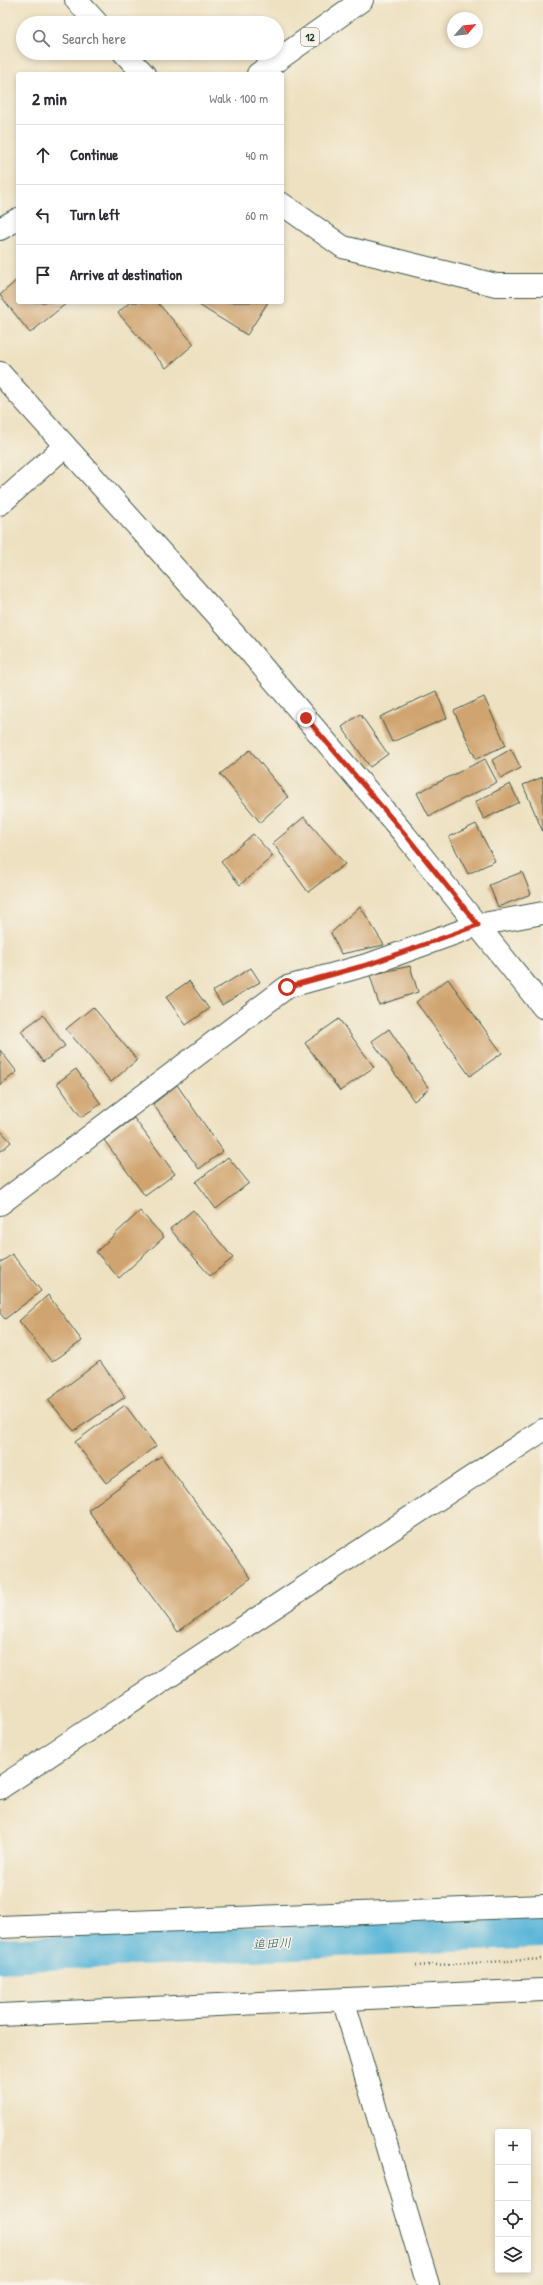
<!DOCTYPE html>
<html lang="en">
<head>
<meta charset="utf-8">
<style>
	:root { --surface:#fff; --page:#f7f7f7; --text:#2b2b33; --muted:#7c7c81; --line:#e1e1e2 }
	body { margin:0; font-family:"Patrick Hand","Klee One",sans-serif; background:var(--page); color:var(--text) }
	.controls { position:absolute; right:12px; bottom:12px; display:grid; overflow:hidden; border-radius:4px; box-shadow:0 2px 6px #0003 }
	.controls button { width:36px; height:36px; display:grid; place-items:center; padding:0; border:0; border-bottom:1px solid var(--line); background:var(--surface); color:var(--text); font:20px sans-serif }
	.compass { position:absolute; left:447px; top:12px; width:36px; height:36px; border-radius:50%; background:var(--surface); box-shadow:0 2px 6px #0003; rotate:62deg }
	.stop { position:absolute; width:12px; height:12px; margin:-9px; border:3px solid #c8321e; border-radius:50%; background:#fff }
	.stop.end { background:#c8321e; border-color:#fff; box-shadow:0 1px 4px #0008 }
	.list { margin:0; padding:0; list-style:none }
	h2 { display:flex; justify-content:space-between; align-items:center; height:52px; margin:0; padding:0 16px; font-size:17px }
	h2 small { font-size:13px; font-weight:400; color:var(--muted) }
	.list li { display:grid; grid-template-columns:26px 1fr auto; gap:12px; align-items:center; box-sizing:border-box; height:60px; padding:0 16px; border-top:1px solid var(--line) }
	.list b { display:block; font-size:15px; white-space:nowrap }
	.list em { font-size:13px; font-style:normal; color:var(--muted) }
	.icon { flex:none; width:22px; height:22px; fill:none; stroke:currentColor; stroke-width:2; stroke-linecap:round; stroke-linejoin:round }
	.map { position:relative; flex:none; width:543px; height:2285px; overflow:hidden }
	.search { position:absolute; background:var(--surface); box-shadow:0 2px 6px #0003; left:16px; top:16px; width:268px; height:44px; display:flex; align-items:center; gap:10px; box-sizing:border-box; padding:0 14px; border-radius:22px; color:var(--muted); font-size:15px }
	.panel { position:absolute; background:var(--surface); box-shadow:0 2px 6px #0003; left:16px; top:72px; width:268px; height:232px; border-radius:4px }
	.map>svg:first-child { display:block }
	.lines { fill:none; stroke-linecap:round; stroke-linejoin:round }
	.canal { stroke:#5ab5d8; stroke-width:34 }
	.building { fill:#d0a470 }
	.street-casing { stroke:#3e5649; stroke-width:24 }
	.secondary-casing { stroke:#3e5649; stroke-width:24 }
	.primary-casing { stroke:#3e5649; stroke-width:24 }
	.path { stroke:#3e5649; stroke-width:2.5; stroke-dasharray:1 3; stroke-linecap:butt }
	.street { stroke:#fff; stroke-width:22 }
	.secondary { stroke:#fff; stroke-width:22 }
	.primary { stroke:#fff; stroke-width:22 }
	.route { stroke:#c8321e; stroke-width:5 }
	.labels { text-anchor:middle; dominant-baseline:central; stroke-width:3; stroke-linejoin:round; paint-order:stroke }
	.shield { fill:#f7f3e8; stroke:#60746a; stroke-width:1 }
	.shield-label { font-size:11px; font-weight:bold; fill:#1f3d34 }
	.water-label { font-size:13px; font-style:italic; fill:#2e5b5d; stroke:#f7f3e8 }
</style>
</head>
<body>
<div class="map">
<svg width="543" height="2285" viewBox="0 0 543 2285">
	<rect width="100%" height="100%" fill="#f7f3e8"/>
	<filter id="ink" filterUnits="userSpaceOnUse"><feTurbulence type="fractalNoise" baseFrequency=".025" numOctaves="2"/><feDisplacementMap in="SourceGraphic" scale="8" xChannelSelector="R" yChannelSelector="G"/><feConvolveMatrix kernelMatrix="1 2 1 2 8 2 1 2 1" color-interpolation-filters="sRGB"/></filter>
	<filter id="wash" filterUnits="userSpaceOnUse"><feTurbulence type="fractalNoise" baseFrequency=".012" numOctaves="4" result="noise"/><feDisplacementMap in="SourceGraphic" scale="16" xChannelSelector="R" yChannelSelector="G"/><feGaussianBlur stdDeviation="0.9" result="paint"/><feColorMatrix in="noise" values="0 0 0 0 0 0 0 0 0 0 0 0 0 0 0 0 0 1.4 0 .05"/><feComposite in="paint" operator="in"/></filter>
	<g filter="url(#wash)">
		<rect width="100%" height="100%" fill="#eee1c1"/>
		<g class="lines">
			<path class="canal" d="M0,1955L543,1931"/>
		</g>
		<g id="blocks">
			<path class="building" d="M18,279V302H68L30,333L0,295Z
				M130,302H157L194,344L166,368L118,313Z
				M194,302H268L247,335Z
				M436,691L447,718L392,742L380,717Z
				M484,697L506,745L476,759L454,711Z
				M360,714L388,754L370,767L342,727Z
				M511,749L521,768L501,778L492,760Z
				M250,750L288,797L260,822L220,774Z
				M485,759L497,782L429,816L417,793Z
				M543,777V832L523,785Z
				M510,784L519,802L484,819L475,802Z
				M304,817L345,864L308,892L273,843Z
				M476,824L495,861L468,874L449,837Z
				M253,834L273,856L240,885L221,862Z
				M522,872L531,894L498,907L489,885Z
				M360,906L384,945L341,954L331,933Z
				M410,966L418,992L379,1005L370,975Z
				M251,968L260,982L222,1005L213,991Z
				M448,979L502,1053L470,1076L416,1002Z
				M189,981L209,1009L186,1025L166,997Z
				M93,1007L137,1060L111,1082L66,1029Z
				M43,1015L65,1046L43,1062L21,1031Z
				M339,1019L374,1067L340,1091L305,1043Z
				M389,1029L429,1089L414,1101L372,1041Z
				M0,1050L17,1072L0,1085Z
				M76,1069L101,1104L81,1117L57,1083Z
				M177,1085L223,1151L199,1169L153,1104Z
				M134,1118L175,1174L145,1196L104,1140Z
				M0,1130L11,1142L0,1152Z
				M228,1157L249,1183L216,1209L196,1182Z
				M193,1210L233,1258L210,1276L170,1229Z
				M140,1211L164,1237L119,1278L96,1252Z
				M12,1254L41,1291L5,1319L0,1313V1263Z
				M48,1295L82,1341L52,1362L19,1321Z
				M100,1361L125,1397L74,1431L48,1400Z
				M125,1405L156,1446L106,1483L75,1442Z
				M161,1456L251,1578L178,1632L88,1510Z"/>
		</g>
	</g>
	<g filter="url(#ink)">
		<use href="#blocks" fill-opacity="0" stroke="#3e5649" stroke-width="1"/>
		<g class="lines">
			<g class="street-casing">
				<path id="street" d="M0,373L244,645L405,835L543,1007
					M0,504L65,446
					M0,1204L287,987L370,964L478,925L543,913
					M0,1788L543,1430
					M0,1927L543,1906
					M343,1999L428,2285
					M0,2015L543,1990"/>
			</g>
			<g class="secondary-casing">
				<path id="secondary" d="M76,0L97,23
					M124,53L144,74
					M282,204L343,247L496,285H543"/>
			</g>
			<g class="primary-casing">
				<path id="primary" d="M258,74L362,0
					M0,229L18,219"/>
			</g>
			<path class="path" d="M416,1966L543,1959"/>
			<use href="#street" class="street"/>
			<use href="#secondary" class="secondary"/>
			<use href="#primary" class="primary"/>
		</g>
	</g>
	<g class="lines" filter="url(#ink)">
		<path class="route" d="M287,987L370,964L478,925L405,834L306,718"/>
	</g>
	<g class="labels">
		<rect class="shield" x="301" y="28" width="18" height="18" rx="3"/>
		<g class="shield-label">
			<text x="310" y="37">12</text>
		</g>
		<g class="water-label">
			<text transform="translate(272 1943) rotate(-3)">追田川</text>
		</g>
	</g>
</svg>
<div class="controls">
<button>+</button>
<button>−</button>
<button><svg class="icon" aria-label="locate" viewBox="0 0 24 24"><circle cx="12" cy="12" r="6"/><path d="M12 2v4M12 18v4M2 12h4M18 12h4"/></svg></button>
<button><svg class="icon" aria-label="layers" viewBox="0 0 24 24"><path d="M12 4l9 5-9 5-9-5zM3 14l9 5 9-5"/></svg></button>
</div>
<svg class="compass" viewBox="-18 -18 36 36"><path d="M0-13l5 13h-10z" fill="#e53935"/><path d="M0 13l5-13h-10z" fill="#7c7c81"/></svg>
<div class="stop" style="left:287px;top:987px"></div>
<div class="stop end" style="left:306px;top:718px"></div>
<div class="search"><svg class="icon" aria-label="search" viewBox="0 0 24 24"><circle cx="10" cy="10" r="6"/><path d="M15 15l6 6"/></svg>Search here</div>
<section class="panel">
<h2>2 min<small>Walk · 100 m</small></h2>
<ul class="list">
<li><svg class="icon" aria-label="ahead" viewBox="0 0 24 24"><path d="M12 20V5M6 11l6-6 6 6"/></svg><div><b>Continue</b></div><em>40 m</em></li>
<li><svg class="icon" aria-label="left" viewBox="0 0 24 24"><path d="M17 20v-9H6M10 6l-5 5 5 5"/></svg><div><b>Turn left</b></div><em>60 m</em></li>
<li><svg class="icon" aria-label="arrive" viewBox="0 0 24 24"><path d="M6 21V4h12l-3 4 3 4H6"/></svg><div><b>Arrive at destination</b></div></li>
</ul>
</section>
</div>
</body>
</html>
